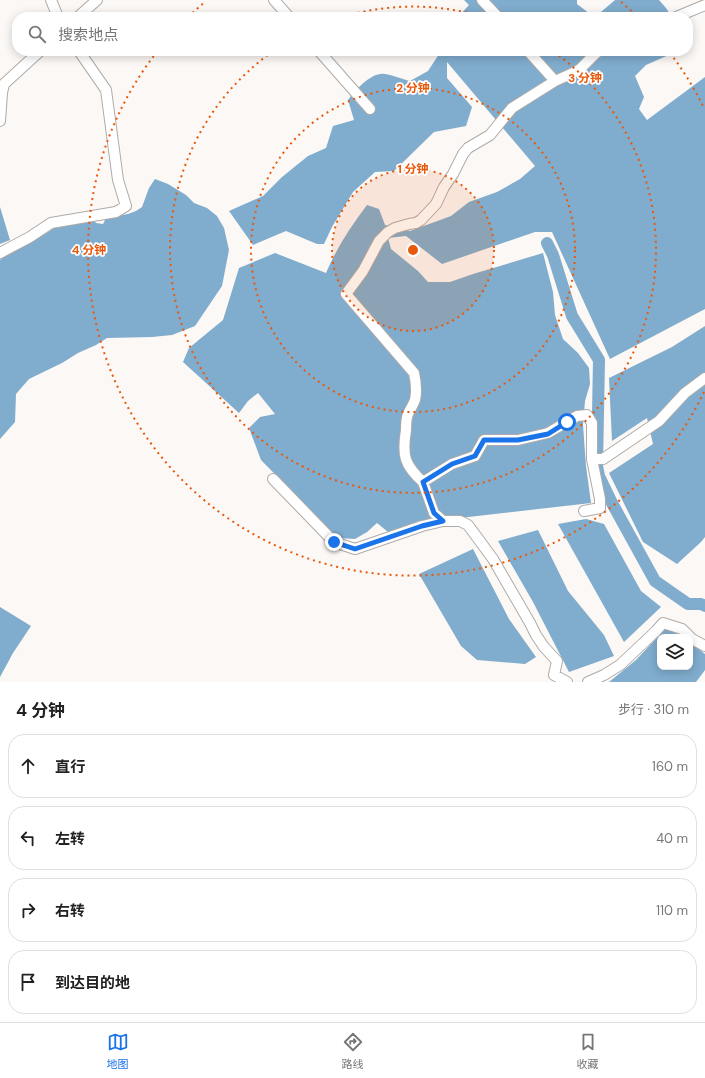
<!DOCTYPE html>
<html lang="zh">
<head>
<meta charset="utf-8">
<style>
	:root { --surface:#fff; --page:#f2f2f2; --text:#222; --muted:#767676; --line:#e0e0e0; --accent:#1a73e8 }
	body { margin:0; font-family:"DM Sans","Noto Sans SC",sans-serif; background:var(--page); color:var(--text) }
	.controls { position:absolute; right:12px; bottom:12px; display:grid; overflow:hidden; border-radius:8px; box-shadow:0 2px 10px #0003 }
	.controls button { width:36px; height:36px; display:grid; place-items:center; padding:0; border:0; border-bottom:1px solid var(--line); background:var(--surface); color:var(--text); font:20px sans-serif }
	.stop { position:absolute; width:12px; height:12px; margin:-9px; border:3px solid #1a73e8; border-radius:50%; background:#fff }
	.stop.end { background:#1a73e8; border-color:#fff; box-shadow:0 1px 4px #0008 }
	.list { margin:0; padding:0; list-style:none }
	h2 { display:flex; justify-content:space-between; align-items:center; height:52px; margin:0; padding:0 16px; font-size:17px }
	h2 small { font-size:13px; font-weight:400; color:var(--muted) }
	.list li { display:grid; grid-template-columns:26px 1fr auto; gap:12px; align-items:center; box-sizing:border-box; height:64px; margin:0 8px 8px; padding:0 8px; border:1px solid var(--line); border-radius:16px }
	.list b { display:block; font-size:15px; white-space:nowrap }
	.list em { font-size:13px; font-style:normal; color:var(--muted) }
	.icon { flex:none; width:22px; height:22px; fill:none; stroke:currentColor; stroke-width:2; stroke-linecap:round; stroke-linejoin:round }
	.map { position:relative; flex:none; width:705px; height:682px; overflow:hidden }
	.search { position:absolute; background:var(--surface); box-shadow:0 2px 10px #0003; left:12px; right:12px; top:12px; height:44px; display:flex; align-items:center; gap:10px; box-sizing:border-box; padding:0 14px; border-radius:16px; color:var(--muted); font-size:15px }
	.sheet { height:340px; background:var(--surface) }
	nav { display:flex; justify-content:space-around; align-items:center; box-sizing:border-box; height:56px; border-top:1px solid var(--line); background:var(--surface); font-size:11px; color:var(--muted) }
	nav a { display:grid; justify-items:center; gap:2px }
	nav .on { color:var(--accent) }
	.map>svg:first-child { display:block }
	.water { fill:#80accd }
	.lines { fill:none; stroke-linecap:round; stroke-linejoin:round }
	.river { stroke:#80accd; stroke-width:12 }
	.minor-casing { stroke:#aeaba9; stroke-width:12 }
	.minor { stroke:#fff; stroke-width:10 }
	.route { stroke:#1a73e8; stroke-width:5 }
	.ring { fill:none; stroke:#e8590c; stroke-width:2; stroke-dasharray:2 4 }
	.centre { fill:#e8590c; stroke:#fff; stroke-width:2 }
	.ring-label { font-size:12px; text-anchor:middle; font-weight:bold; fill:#e8590c; stroke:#fff; stroke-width:3.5; stroke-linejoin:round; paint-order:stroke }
</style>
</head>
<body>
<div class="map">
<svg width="705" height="682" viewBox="0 0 705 682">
	<rect width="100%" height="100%" fill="#fbf8f5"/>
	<path class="water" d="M464,0H577V4L594,17H458L469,5Z
		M615,0H659L666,8L672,17H595Z
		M441,51H675L671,54L646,65L635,76L644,97L639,109L647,120L705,77V309L610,359L552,232H535L442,264L406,236L388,238L391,249L418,271L428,282H450L473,274L543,253L553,292L555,315L563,339L578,353L589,368L590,384L585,401L583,425L586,466L591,503L424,522L388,532L377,523L367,532L355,539L338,538L261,460L249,428L260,417L275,414L258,393L248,401L239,413L183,362L189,348L223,320L239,268L275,253L326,273C336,249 351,226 367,205L379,209L385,225L410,231L451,216L469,202L497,192L520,179L535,166L447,62V78L472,107L466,126L434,132L394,171L375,172L353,192L332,227L324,244H317L286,231L253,245L229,211L263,196L282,177L308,156L326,148L333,126L354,120L348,100C356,90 371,72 385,74C393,75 402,79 410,81L428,71Z
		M155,179L168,184L186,195L194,203L207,208L217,216L224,228L229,250L222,286L195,326L172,335L152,337L107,338L96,345L78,353L62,363L29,379L16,394L15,422L0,439V260L6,254L40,237L56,227L92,218L96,223L103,224L106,218L128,214L136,211L142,207L149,188Z
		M0,207L10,240L0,244Z
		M705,326V537L701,542L677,564L643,542L609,473L653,444L647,418L612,441L609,378L672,347Z
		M586,519L604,524L641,591L661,607L624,642L558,524Z
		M538,530L568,591L604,635L614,656L569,672L533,602L498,541Z
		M473,549L509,619L536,657L525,664L477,660L461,646L419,574Z
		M0,607L31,626L13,653L0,677Z
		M666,628L683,637H660V667H690V642L705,654V670L696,682H609L636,660Z"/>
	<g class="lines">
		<path class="river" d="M547,243L553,255L572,316L599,360L597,466L599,476L612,503L655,581L688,604H701L705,606"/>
		<g class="minor-casing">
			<path id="minor" d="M51,0L58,17
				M274,0L289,17
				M482,0L498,17
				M78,17L97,0
				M676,17L705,5
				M319,51L370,109
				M528,51L555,81
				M0,121L2,93L4,84L40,51
				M0,253L30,237L51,223L116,212L126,206L118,180L106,90L79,51
				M592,459H603L659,421L685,393L705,378
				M273,479L334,542L355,549L422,526L443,521H460L468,525L493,559L530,623L536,635L544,647L557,661L554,675L567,682
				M423,482C404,465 402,455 406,430C406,425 406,419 408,414C410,410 413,405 415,400C417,391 416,382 414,373L346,294L363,271L379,241L388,232L395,228L409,224L416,223L421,220L436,204L444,187L453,174L463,154L468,148L490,135L512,108L555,81L573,73L580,69L596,53L599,51
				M443,521L434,513L423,482L452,464L475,456L484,440H518L548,433L577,416L587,415L592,423V459L600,499V508L584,511
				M588,682L604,675L620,665L656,631L663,623L682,629L692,639L705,646"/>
		</g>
		<use href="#minor" class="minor"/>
	</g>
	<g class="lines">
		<path class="route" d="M334,542L355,549L422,526L443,521L434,513L423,482L452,464L475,456L484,440H518L548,434L567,422"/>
	</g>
	<circle cx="413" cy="250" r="81" fill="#e8590c" fill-opacity=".12"/>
	<g class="ring">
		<circle cx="413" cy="250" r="81"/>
		<circle cx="413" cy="250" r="162"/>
		<path d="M346 16A243 243 0 0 1 480 16M554 52A243 243 0 1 1 272 52"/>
		<path d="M704 392A324 324 0 1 1 156 53M188 17A324 324 0 0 1 205 2M621 2A324 324 0 0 1 638 17M670 53A324 324 0 0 1 704 108"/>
	</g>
	<circle cx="413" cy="250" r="6" class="centre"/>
	<g class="ring-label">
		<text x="585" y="82">3 分钟</text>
		<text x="413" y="92">2 分钟</text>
		<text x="413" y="173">1 分钟</text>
		<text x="89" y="254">4 分钟</text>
	</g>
</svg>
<div class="controls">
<button><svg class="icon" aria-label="layers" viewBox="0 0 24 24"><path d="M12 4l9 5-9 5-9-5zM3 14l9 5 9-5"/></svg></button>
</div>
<div class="stop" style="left:567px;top:422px"></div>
<div class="stop end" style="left:334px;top:542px"></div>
<div class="search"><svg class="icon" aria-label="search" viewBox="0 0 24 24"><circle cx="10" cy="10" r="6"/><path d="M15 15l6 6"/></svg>搜索地点</div>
</div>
<section class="sheet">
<h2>4 分钟<small>步行 · 310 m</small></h2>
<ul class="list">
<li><svg class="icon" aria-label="ahead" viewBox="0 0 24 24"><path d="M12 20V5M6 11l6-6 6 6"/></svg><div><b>直行</b></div><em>160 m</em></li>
<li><svg class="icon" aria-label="left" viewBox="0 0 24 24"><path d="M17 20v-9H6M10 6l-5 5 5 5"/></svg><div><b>左转</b></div><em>40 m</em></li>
<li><svg class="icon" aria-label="right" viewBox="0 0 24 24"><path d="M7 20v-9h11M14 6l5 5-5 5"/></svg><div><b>右转</b></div><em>110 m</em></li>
<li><svg class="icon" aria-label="arrive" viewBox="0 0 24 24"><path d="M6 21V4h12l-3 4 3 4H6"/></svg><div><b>到达目的地</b></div></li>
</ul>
</section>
<nav>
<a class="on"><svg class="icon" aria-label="map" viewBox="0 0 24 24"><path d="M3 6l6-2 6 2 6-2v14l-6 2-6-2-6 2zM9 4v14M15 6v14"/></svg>地图</a>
<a><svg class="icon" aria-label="directions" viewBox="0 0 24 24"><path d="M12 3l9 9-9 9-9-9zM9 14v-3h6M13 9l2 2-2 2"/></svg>路线</a>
<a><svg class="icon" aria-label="saved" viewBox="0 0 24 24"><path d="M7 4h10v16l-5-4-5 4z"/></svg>收藏</a>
</nav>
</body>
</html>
